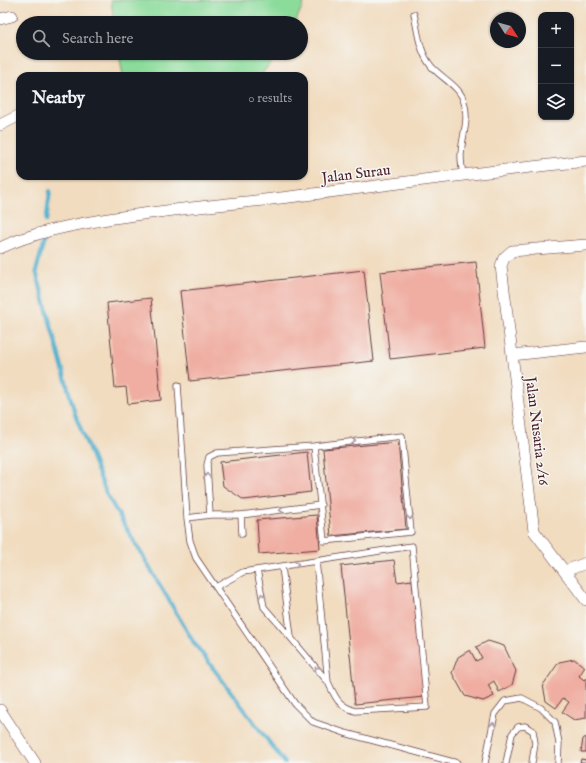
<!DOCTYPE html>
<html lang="en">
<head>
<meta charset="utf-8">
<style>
	:root { --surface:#171b24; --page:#20242c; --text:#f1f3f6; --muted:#9ea1a6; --line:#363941 }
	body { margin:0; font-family:"IM FELL English",serif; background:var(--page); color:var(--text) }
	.controls { position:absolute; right:12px; top:12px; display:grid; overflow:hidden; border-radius:8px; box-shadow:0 1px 3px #0004 }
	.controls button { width:36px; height:36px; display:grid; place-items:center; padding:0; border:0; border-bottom:1px solid var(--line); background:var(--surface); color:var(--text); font:20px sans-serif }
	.compass { position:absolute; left:490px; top:12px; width:36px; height:36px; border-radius:50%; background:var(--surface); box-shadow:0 1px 3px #0004; rotate:126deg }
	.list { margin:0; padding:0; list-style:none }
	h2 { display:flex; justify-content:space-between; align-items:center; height:52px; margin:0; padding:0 16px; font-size:17px }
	h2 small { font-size:13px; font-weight:400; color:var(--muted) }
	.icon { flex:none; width:22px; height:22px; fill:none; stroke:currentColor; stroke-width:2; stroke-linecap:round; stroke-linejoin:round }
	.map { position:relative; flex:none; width:586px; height:763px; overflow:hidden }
	.search { position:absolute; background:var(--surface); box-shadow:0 1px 3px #0004; left:16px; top:16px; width:292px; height:44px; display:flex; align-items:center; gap:10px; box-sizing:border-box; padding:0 14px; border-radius:22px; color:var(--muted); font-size:15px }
	.panel { position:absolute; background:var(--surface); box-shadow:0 1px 3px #0004; left:16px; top:72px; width:292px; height:108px; border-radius:12px }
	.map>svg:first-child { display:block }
	.green { fill:#8bdc9b; stroke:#6a7e63 }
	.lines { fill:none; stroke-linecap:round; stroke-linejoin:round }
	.stream { stroke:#50aece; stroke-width:4 }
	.building { fill:#f0aea2 }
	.service-casing { stroke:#633b41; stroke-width:7 }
	.minor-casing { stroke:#633b41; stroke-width:12 }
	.service { stroke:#fff; stroke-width:5.5 }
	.minor { stroke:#fff; stroke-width:11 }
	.oneway { stroke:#ae9aa0 }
	.labels { text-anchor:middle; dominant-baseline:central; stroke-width:3; stroke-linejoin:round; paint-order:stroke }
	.street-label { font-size:15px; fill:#4a1f2b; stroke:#f6f6f2 }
</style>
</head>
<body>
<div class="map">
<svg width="586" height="763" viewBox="0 0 586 763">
	<rect width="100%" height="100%" fill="#f6f6f2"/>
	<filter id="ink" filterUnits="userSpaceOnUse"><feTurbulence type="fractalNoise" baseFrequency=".025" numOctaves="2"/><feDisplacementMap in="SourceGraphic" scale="8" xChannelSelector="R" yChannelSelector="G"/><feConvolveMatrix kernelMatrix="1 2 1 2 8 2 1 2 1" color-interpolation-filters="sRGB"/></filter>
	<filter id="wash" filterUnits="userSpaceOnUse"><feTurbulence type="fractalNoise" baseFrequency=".012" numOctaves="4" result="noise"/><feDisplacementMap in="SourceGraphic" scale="16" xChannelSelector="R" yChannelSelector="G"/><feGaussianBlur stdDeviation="0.9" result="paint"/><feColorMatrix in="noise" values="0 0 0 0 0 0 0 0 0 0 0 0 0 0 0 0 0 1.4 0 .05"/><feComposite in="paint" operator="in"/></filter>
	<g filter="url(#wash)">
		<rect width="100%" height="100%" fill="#f1dcbf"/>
		<path class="green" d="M111,0H305L295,23H114Z
			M119,53H279L260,76H123Z"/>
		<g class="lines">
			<path class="stream" d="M46,221L50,191
				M44,242L36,271L75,414L107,495L194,643L285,763"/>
		</g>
		<g id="blocks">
			<path class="building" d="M476,262L485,348L390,359L380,272Z
				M364,270L374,361L190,381L180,291Z
				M151,298L161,400L128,404L126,387L115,388L107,303Z
				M398,442L406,529L331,536L323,449Z
				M307,452L311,492L244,500L223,486L220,462Z
				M317,515L320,549L259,554L257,520Z
				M394,560L397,582L412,580L424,697L355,704L341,566Z
				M488,641L504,646L516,671L512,685L499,692L494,681L488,685L494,696L483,701L465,696L452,673L458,657L470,650L476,661L482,658L476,647Z
				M574,659L585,667L579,676L584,680L586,678V718L574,720L562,712L569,702L563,698L556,708L546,701L543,685L559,662Z
				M586,737V752H581L583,739Z
				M581,759L586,760V763H580Z"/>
		</g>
	</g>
	<g filter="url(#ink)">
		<use href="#blocks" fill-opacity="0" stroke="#633b41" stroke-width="1"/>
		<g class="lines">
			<g class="service-casing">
				<path id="service" d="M414,14C418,32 419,51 431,66C441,78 460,86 464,102C470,121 461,138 461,156C461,163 462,169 463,175
					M178,385L187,518L190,541L196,558L295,704L313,722L345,733L457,763
					M210,515L207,465L209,457L217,453L314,446L402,436L411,532L324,541L314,446
					M241,515L242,534
					M187,518L210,515H241L321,505
					M316,561L412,546L427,707L355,711C337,705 336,698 328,682
					M282,567L291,637
					M216,587L243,572L316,561L328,682L291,638L264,607L257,570
					M485,763L495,714L505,701L522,698L541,708L555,722L559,743L558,763
					M506,763L512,734L518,727L525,726L533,731L535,743L532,763"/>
			</g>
			<g class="minor-casing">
				<path id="minor" d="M0,19L12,16
					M0,125L20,115
					M586,245L512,251L504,258L501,266L534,531L586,600
					M0,248C32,233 67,226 102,220C156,211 210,206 264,200C372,187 479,172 586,161
					M512,355L586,347
					M565,571L586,563
					M0,710L35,763"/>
			</g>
			<use href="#service" class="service"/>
			<use href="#minor" class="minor"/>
		</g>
		<defs><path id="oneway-chevron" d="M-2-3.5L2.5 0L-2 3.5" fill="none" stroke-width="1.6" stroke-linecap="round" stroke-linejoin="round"/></defs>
		<g class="oneway">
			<use href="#oneway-chevron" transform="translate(353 441) rotate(-6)"/>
			<use href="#oneway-chevron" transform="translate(207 476) rotate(-94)"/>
			<use href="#oneway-chevron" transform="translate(282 510) rotate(173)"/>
			<use href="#oneway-chevron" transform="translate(410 517) rotate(84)"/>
			<use href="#oneway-chevron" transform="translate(296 564) rotate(-8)"/>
			<use href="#oneway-chevron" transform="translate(262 596) rotate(-100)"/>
			<use href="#oneway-chevron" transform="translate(317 669) rotate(-131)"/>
			<use href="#oneway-chevron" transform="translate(493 725) rotate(-79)"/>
		</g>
	</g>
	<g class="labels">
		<g class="street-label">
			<text transform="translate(356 174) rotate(-7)">Jalan Surau</text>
			<text transform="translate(537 431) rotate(83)">Jalan Nusaria 2/16</text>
		</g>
	</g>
</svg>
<div class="controls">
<button>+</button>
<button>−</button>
<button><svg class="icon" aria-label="layers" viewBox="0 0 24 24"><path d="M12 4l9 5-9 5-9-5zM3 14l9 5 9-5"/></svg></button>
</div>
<svg class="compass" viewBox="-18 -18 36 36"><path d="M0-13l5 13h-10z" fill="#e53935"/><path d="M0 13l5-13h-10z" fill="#9ea1a6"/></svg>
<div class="search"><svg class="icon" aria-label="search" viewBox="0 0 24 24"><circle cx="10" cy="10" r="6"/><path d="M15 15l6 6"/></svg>Search here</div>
<section class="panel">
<h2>Nearby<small>0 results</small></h2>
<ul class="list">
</ul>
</section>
</div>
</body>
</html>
